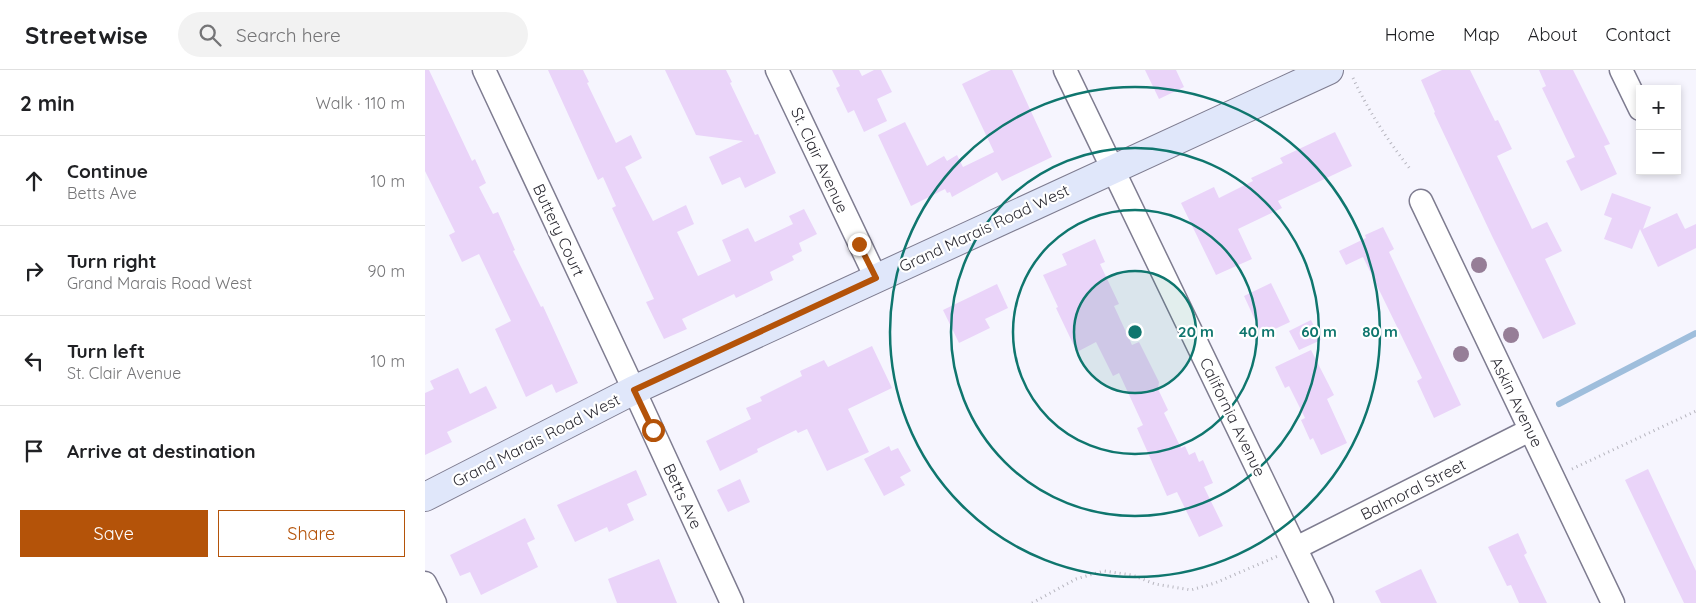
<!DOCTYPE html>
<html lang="en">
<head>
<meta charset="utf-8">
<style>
	:root { --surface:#fff; --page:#f2f2f2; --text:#202124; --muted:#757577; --line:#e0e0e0; --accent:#b45309 }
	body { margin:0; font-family:Quicksand,sans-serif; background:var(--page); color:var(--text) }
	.controls { position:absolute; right:15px; top:15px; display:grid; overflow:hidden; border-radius:0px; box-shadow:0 2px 8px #0003 }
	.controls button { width:45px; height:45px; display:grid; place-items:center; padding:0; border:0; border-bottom:1px solid var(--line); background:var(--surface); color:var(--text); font:25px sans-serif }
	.stop { position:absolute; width:15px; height:15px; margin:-11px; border:4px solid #b45309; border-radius:50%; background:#fff }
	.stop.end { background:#b45309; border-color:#fff; box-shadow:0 1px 5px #0008 }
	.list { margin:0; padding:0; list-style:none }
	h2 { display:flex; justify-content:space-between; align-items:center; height:65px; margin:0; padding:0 20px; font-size:21px }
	h2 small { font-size:16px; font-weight:400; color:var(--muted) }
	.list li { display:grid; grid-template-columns:32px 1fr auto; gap:15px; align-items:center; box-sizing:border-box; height:90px; padding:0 20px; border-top:1px solid var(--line) }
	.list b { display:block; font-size:19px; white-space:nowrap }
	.list p { margin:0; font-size:16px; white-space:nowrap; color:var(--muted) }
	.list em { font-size:16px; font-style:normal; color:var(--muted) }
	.actions { display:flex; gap:10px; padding:15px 20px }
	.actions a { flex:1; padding:11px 0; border:1px solid var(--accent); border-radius:0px; text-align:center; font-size:18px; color:var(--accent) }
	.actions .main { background:var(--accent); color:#fff }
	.icon { flex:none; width:28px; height:28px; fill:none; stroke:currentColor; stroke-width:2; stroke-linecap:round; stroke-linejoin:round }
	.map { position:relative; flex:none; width:1271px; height:533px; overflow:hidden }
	header { display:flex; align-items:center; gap:30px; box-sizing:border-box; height:70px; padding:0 25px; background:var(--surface); border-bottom:1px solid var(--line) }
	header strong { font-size:24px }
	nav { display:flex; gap:28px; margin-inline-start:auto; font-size:18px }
	.search { width:350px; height:45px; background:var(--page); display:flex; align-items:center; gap:12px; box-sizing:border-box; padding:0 18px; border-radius:28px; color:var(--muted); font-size:19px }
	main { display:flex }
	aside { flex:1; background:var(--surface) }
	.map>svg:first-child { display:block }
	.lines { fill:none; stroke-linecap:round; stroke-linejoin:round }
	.stream { stroke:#9fbedc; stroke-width:6 }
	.building { fill:#ead4f9 }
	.street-casing { stroke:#7e7c90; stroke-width:25 }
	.secondary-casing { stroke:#7e7c90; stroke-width:30 }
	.path { stroke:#b6b5be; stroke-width:3; stroke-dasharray:1 4; stroke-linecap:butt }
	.street { stroke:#fff; stroke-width:22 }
	.secondary { stroke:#e0e7fa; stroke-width:28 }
	.tree { fill:#967e97 }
	.route { stroke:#b45309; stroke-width:6 }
	.ring { fill:none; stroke:#0f766e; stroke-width:2.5 }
	.labels { text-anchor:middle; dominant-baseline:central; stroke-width:4.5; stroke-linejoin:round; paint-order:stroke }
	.street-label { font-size:16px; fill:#2d2c34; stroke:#fff }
	.centre { fill:#0f766e; stroke:#fff; stroke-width:2.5 }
	.ring-label { font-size:15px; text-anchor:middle; font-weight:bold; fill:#0f766e; stroke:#fff; stroke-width:4.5; stroke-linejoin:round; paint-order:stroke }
</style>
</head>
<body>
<header>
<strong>Streetwise</strong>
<div class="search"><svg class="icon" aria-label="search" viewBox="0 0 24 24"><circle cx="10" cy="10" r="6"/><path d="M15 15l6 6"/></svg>Search here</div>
<nav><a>Home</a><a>Map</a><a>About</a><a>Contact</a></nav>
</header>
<main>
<aside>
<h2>2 min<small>Walk · 110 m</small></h2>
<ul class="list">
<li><svg class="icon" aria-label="ahead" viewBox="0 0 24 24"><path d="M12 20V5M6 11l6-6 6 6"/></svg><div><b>Continue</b><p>Betts Ave</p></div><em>10 m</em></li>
<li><svg class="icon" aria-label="right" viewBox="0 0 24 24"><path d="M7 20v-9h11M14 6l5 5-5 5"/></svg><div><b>Turn right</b><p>Grand Marais Road West</p></div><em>90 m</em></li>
<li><svg class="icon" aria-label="left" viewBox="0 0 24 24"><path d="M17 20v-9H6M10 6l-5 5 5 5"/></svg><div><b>Turn left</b><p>St. Clair Avenue</p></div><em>10 m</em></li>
<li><svg class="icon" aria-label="arrive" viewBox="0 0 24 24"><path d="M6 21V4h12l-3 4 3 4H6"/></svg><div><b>Arrive at destination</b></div></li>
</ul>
<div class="actions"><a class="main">Save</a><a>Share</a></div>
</aside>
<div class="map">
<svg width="1271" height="533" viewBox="0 0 1271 533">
	<rect width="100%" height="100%" fill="#f6f5fe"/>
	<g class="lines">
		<path class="stream" d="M1134,334L1271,263"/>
	</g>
	<path class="building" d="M0,0H4L47,91L50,89L61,113L54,117L68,144L73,142L90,180L88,181L116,237L118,236L153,313L131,323L127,314L101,327L70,259L86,251L54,184L37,192L24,165L30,162L0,101Z
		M123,0H158L164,12L162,13L191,73L206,65L217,88L200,97L228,151L261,135L269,154L252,162L273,206L306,191L297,170L323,158L330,172L368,154L364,146L379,139L392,164L374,173L377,181L367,186L369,190L345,202L348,210L311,228L309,224L257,249L262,259L239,269L221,232L229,229L187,138L191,136L178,107L173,110Z
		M240,0H301L307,12L305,13L330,65L333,64L351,103L320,118L315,107L297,115L284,87L318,71L271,65Z
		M407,0H434L437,6L449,0H456L467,22L452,29L462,51L439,62L429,40L423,43L411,18L415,16Z
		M566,0H587L627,87L577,111L572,102L527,127L525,122L522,123L520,119L486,136L453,65L480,52L502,96L519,86L522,91L532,85L538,97L569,82L537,14Z
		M720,0H751L759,17L734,29Z
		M1017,0H1045L1070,51L1073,50L1087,79L1072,86L1107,159L1122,152L1137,181L1120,189L1151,254L1118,269L1067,166L1009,43L1010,42L996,10Z
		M1114,0H1148L1185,74L1179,76L1192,104L1156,121L1141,91L1150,87L1117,18L1121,16Z
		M910,62L927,96L853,131L857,138L813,159L827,189L791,205L756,133L789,117L794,128L828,111L826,108L858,93L855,88Z
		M1187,123L1226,137L1218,159L1252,143L1260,159L1271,154V178L1233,197L1215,159L1207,179L1179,169L1187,148L1179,145Z
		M958,157L969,179L964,182L1036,335L1009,348L992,311L997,308L938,187L921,195L914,181L941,168L940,165Z
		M670,169L680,192L675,194L694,234L689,236L707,275L714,272L734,312L733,319L743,340L739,343L756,378L760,376L764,385L770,382L774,392L778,390L788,413L779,417L798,456L774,467L752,422L742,426L712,358L718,355L694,303L688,306L671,272L652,282L631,238L633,237L618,205L642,195L637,184Z
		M846,213L865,252L837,265L819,226Z
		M572,214L583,238L560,249L565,258L534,273L518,240Z
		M886,250L896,270L874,280L864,261Z
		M447,276L467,318L423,339L444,382L402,401L382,359L373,363L371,360L332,379L333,382L295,401L281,371L326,349L321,338L337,331L335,327L377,306L375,301L399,290L403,297Z
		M886,280L909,325L902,329L922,373L896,385L888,368L885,370L876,350L880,348L864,316L860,318L850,297Z
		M33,298L45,324L61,316L72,338L22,362L27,372L0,385V323L9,319L5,311Z
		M464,376L466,381L473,378L486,401L475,407L480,415L459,426L439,389Z
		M1223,399L1271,501V533H1259L1200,410Z
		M211,400L222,425L202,434L209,450L184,462L182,457L150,472L132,435Z
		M315,409L325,432L303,442L292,420Z
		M100,448L110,469L102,473L113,497L56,525L45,502L35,506L25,485Z
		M1093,463L1102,483L1099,485L1122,533H1094L1086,515L1082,516L1063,477Z
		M234,489L252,533H192L183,509Z
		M996,499L1012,533H956L950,521Z"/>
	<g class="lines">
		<g class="street-casing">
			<path id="street" d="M59,0L209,320L307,533
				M352,0L451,208
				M640,0L897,533
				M1196,0L1215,39
				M996,131L1188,533
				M871,478L1105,360
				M0,513L10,533"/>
		</g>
		<g class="secondary-casing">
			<path id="secondary" d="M0,427L209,320L904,0"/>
		</g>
		<path class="path" d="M928,8C944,42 963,71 986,100
			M1147,399L1271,341
			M607,533L651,509L679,501L707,505L730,514L766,520L790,513L853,486"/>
		<use href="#street" class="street"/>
		<use href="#secondary" class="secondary"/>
	</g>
	<g class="tree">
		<circle cx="1054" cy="195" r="8"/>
		<circle cx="1086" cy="265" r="8"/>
		<circle cx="1036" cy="284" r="8"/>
	</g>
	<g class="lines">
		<path class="route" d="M228,360L209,320L451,208L434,174"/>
	</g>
	<circle cx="710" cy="262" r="61" fill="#0f766e" fill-opacity=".12"/>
	<g class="ring">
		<circle cx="710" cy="262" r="61"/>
		<circle cx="710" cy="262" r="122"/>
		<circle cx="710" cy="262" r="184"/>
		<circle cx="710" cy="262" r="245"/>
	</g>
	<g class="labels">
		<g class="street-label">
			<text transform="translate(395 90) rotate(65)">St. Clair Avenue</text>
			<text transform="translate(559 158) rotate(-25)">Grand Marais Road West</text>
			<text transform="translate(134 160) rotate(65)">Buttery Court</text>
			<text transform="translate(1092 332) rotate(64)">Askin Avenue</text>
			<text transform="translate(808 347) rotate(64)">California Avenue</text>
			<text transform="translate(111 370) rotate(-27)">Grand Marais Road West</text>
			<text transform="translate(988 419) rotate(-27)">Balmoral Street</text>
			<text transform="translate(258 426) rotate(65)">Betts Ave</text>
		</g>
	</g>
	<circle cx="710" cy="262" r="8" class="centre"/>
	<g class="ring-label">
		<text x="771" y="267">20 m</text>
		<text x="832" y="267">40 m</text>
		<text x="894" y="267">60 m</text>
		<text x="955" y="267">80 m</text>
	</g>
</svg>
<div class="controls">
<button>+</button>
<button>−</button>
</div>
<div class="stop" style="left:228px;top:360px"></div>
<div class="stop end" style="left:434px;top:174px"></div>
</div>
</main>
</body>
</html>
